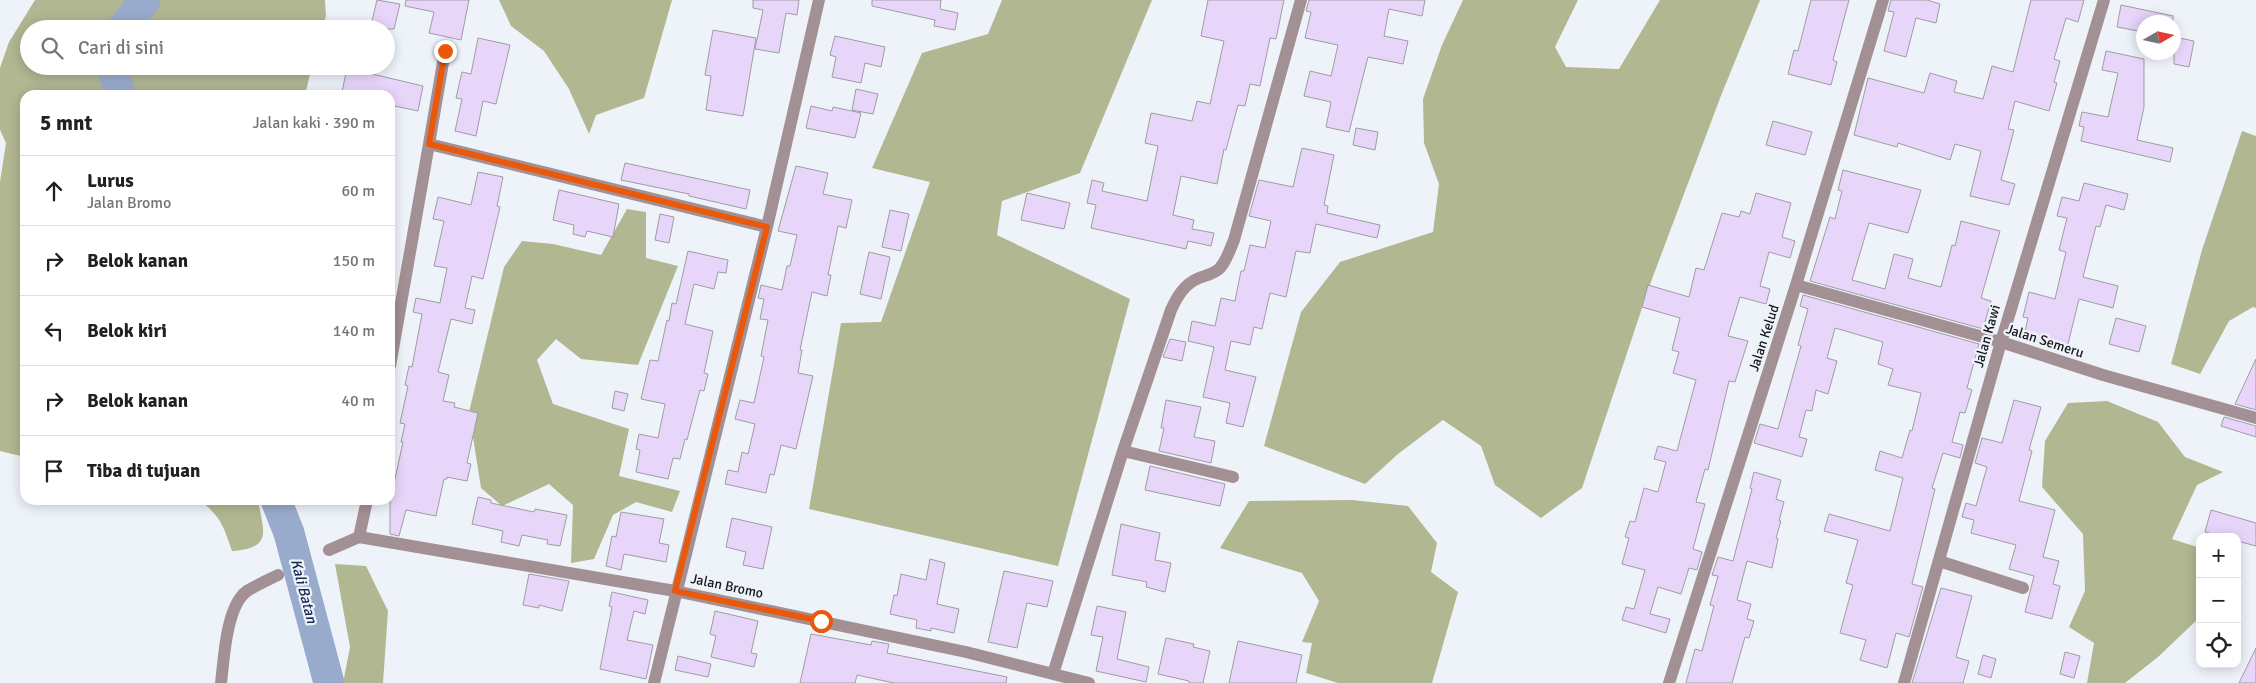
<!DOCTYPE html>
<html lang="id">
<head>
<meta charset="utf-8">
<style>
	:root { --surface:#fff; --page:#f6f6f6; --text:#202124; --muted:#757577; --line:#e0e0e0 }
	body { margin:0; font-family:Signika,sans-serif; background:var(--page); color:var(--text) }
	.controls { position:absolute; right:15px; bottom:15px; display:grid; overflow:hidden; border-radius:10px; box-shadow:0 2px 12px #0003 }
	.controls button { width:45px; height:45px; display:grid; place-items:center; padding:0; border:0; border-bottom:1px solid var(--line); background:var(--surface); color:var(--text); font:25px sans-serif }
	.compass { position:absolute; left:2136px; top:15px; width:45px; height:45px; border-radius:50%; background:var(--surface); box-shadow:0 2px 12px #0003; rotate:81deg }
	.stop { position:absolute; width:15px; height:15px; margin:-11px; border:4px solid #ea580c; border-radius:50%; background:#fff }
	.stop.end { background:#ea580c; border-color:#fff; box-shadow:0 1px 5px #0008 }
	.list { margin:0; padding:0; list-style:none }
	h2 { display:flex; justify-content:space-between; align-items:center; height:65px; margin:0; padding:0 20px; font-size:21px }
	h2 small { font-size:16px; font-weight:400; color:var(--muted) }
	.list li { display:grid; grid-template-columns:32px 1fr auto; gap:15px; align-items:center; box-sizing:border-box; height:70px; padding:0 20px; border-top:1px solid var(--line) }
	.list b { display:block; font-size:19px; white-space:nowrap }
	.list p { margin:0; font-size:16px; white-space:nowrap; color:var(--muted) }
	.list em { font-size:16px; font-style:normal; color:var(--muted) }
	.icon { flex:none; width:28px; height:28px; fill:none; stroke:currentColor; stroke-width:2; stroke-linecap:round; stroke-linejoin:round }
	.map { position:relative; flex:none; width:2256px; height:683px; overflow:hidden }
	.search { position:absolute; background:var(--surface); box-shadow:0 2px 12px #0003; left:20px; top:20px; width:375px; height:55px; display:flex; align-items:center; gap:12px; box-sizing:border-box; padding:0 18px; border-radius:28px; color:var(--muted); font-size:19px }
	.panel { position:absolute; background:var(--surface); box-shadow:0 2px 12px #0003; left:20px; top:90px; width:375px; height:415px; border-radius:15px }
	.map>svg:first-child { display:block }
	.forest { fill:#b1b791 }
	.lines { fill:none; stroke-linecap:round; stroke-linejoin:round }
	.river { stroke:#99abcd; stroke-width:31 }
	.building { fill:#e8d6fa; stroke:#9f9ca2 }
	.minor { stroke:#a39094; stroke-width:12 }
	.route { stroke:#ea580c; stroke-width:6 }
	.labels { text-anchor:middle; dominant-baseline:central; stroke-width:4.5; stroke-linejoin:round; paint-order:stroke }
	.street-label { font-size:14px; fill:#151719; stroke:#eef3fa }
	.water-label { font-size:15px; font-style:italic; fill:#152a55; stroke:#eef3fa }
</style>
</head>
<body>
<div class="map">
<svg width="2256" height="683" viewBox="0 0 2256 683">
	<rect width="100%" height="100%" fill="#eef3fa"/>
	<path class="forest" d="M35,0H325L326,16L322,29H29V66H312L305,95H25V457L0,451V182L6,143L0,130V68L9,42Z
		M499,0H672L644,98L596,115L589,134L569,89L544,51L511,26Z
		M1002,0H1152L1080,173L1002,201L997,235L1130,299L1058,566L809,509L841,323L881,322L930,182L872,168L922,53L988,34Z
		M1463,0H1578L1555,47L1566,67L1619,69L1660,0H1760L1722,93L1649,287L1582,488L1541,518L1495,485L1481,446L1443,420L1398,454L1365,484L1264,446L1301,312L1340,262L1433,232L1439,184L1424,143L1423,99L1442,45Z
		M2242,131L2256,136V308L2253,307L2229,321L2200,374L2171,364L2202,250Z
		M627,209L646,212V258L678,266L638,365L581,359L556,339L537,360L553,404L629,429L619,476L680,491L672,512L636,502L613,515L594,559L571,563L573,505L549,484L502,506L481,488L469,412L504,267L522,241L553,244L601,255Z
		M2107,401L2158,422L2185,457L2223,472L2197,485L2172,539L2200,548V617L2158,657L2125,683H2087L2094,643L2069,627L2085,591L2083,534L2042,487L2045,441L2068,403Z
		M199,500H258C263,531 274,548 232,551C224,527 220,515 199,500Z
		M1352,500L1408,506L1437,543L1431,572L1458,592L1432,683H1338L1306,673L1312,643L1302,642L1319,601L1302,573L1220,548L1249,501Z
		M335,564L366,566L388,611L383,683H343L350,647Z"/>
	<g class="lines">
		<path class="river" d="M122,29L145,0
			M112,66L120,95
			M276,500L289,533L329,683"/>
	</g>
	<path class="building" d="M377,0L400,4L394,29H370Z
		M406,0H469L461,40L429,33L434,12L405,6Z
		M753,0H799L797,15L786,13L779,53L755,49L763,10L753,8Z
		M872,0H941L940,9L958,13L955,30L934,26L935,20L872,6Z
		M1208,0H1284L1276,39L1270,38L1260,86L1250,84L1245,106L1238,105L1226,150L1224,149L1217,184L1181,176L1173,215L1194,220L1192,229L1214,233L1211,246L1188,241L1186,249L1091,228L1096,205L1087,203L1092,180L1104,183L1102,191L1147,201L1158,146L1145,143L1151,113L1192,121L1197,101L1210,104L1224,41L1201,36Z
		M1309,0H1425L1422,16L1389,9L1384,36L1408,41L1403,64L1368,57L1349,132L1326,127L1331,102L1304,96L1310,71L1331,76L1338,45L1305,38L1311,12L1306,11Z
		M1811,0H1849L1833,60L1837,62L1831,85L1788,74L1794,50L1798,51Z
		M1891,0H1927L1940,4L1936,23L1916,18L1906,57L1884,51L1894,12L1888,11Z
		M2031,0H2084L2078,22L2066,18L2054,59L2060,61L2054,82L2057,83L2049,111L2015,101L2008,129L2014,130L2001,180L2015,184L2009,205L1970,196L1981,151L1955,144L1950,160L1898,143L1897,147L1854,135L1868,78L1924,93L1930,73L1957,81L1954,92L1983,99L1992,66L2013,72Z
		M2121,5L2173,16V22H2144V32L2117,27Z
		M713,30L756,38L743,116L706,110L711,76L705,75Z
		M835,36L885,47L881,67L865,63L861,83L832,77L836,57L830,55Z
		M2174,37L2194,41L2189,67L2174,64Z
		M478,38L510,45L496,104L483,101L476,136L455,131L462,99L456,98L462,72L471,74Z
		M2106,51L2144,59V107L2137,140L2173,148L2170,162L2081,141L2084,127L2079,126L2082,112L2108,117L2118,73L2102,70Z
		M347,68L423,86L418,111L390,105V95H357L342,92Z
		M856,89L878,94L873,114L852,110Z
		M811,106L832,111L833,107L861,113L855,138L806,128Z
		M1773,121L1812,132L1805,155L1766,145Z
		M1356,128L1378,132L1375,150L1353,145Z
		M1302,148L1334,155L1324,205L1328,206L1327,213L1380,225L1377,238L1316,224L1310,253L1296,251L1286,297L1270,293L1262,329L1254,327L1250,345L1231,341L1225,370L1256,377L1243,427L1226,423L1230,403L1203,397L1214,347L1188,341L1192,321L1215,326L1221,298L1235,301L1241,271H1244L1250,245L1265,248L1271,221L1249,216L1259,180L1293,187Z
		M625,163L750,190L746,209L689,196V194L621,180Z
		M796,166L828,173L823,194L852,200L846,228L838,226L828,275H831L827,296L812,292L800,350H802L798,373L813,376L796,449L781,445L774,475L770,474L766,493L725,484L728,470L738,472L742,452L748,454L755,424L735,419L740,400L754,403L764,357L761,356L768,320L760,319L764,299L758,298L761,285L782,290L787,266H790L797,235L778,231Z
		M1843,170L1921,190L1908,233L1869,223L1852,280L1885,289L1894,254L1913,259L1908,278L1941,287L1952,245L1955,246L1961,221L2000,231L1981,298L1991,301L1983,329L1810,281L1830,217L1835,219L1842,191L1838,190Z
		M478,172L503,177L497,206L500,207L483,279L472,276L465,308L475,310L472,324L451,319L438,372L449,375L443,401L455,403L454,407L478,413L467,463L471,464L467,481L447,477V479H444L436,516L406,510L399,536L390,534V478L395,479L403,442H401L405,424L400,423L408,386L405,385L409,366L412,367L422,314L413,312L416,298L440,303L447,268L434,266L444,221L433,219L438,197L471,205Z
		M2084,183L2128,194L2124,210L2106,205L2100,227L2096,226L2083,277L2118,286L2113,308L2079,299L2067,348L2024,337L2028,318L2023,317L2029,292L2055,299L2066,252L2059,250L2067,218L2057,216L2062,197L2079,201Z
		M559,190L619,204L613,237L587,231L585,237L573,234L574,225L553,220Z
		M1027,193L1070,203L1064,229L1021,220Z
		M1756,193L1791,203L1782,237L1795,241L1790,258L1769,252L1760,286L1770,289L1766,304L1740,297L1728,336L1748,341L1735,382L1729,381L1708,470L1705,469L1696,502L1705,504L1693,549L1702,552L1697,570L1689,568L1681,594L1658,587L1650,614L1670,619L1666,633L1622,620L1626,607L1634,609L1645,570L1622,564L1629,538L1625,537L1630,521L1635,522L1644,488L1658,492L1666,462L1654,459L1658,446L1677,451L1696,380L1673,373L1679,352L1672,350L1680,318L1642,307L1648,285L1689,297L1696,268L1704,270L1722,213L1739,217L1741,211L1750,214Z
		M890,210L909,214L901,251L882,247Z
		M660,214L674,217L669,243L655,240Z
		M688,251L728,260L726,273L718,272L714,289L694,284L685,324L713,331L704,373L708,374L704,391L700,390L687,440L685,439L680,459L673,458L668,479L636,472L640,450L636,449L639,434L658,438L665,404L641,399L650,360L658,361L667,320L669,321L672,303L676,304Z
		M869,252L890,257L881,299L860,294Z
		M1803,295L1979,344L1967,388L1972,390L1965,413L1960,412L1952,442L1963,445L1960,458L1943,453L1932,488L1935,489L1912,584L1923,587L1909,637L1896,633L1887,668L1860,660L1866,640L1840,633L1853,585L1846,583L1858,540L1824,531L1829,514L1890,531L1903,478L1875,470L1880,451L1902,458L1910,430L1912,431L1921,393L1888,385L1893,369L1878,364L1883,342L1835,328L1827,358L1837,361L1828,394L1816,390L1812,411L1806,410L1799,437L1807,439L1802,457L1754,443L1760,424L1778,429L1801,346L1798,345L1808,309L1800,306Z
		M2116,318L2146,326L2139,352L2109,344Z
		M1170,339L1186,342L1182,361L1163,357Z
		M2256,359V410L2235,404Z
		M615,391L628,394L624,411L612,408Z
		M1166,400L1201,407L1194,437L1215,441L1211,463L1159,451L1164,428H1161Z
		M2014,400L2041,407L2029,450L2032,451L2019,501L2055,510L2043,557L2059,561L2053,584L2060,586L2052,619L2025,612L2034,576L2009,569L2016,545L1971,533L1974,520L1962,517L1966,503L1976,506L1987,467L1975,463L1982,438L2002,443Z
		M2224,417L2256,426V437L2221,426Z
		M1150,466L1225,484L1220,506L1145,490Z
		M1754,472L1781,480L1776,499L1784,502L1779,521H1781L1776,538L1778,539L1772,568L1747,561L1737,600L1751,604L1747,619L1754,621L1749,638L1745,637L1732,683H1686L1695,649L1702,651L1714,606L1710,605L1718,576L1712,575L1718,557L1733,561L1752,489L1750,488Z
		M478,497L491,500V503L534,512L535,509L567,515L560,546L547,544L548,540L522,535L519,546L501,542L503,531L472,524Z
		M2211,510L2256,523V546L2237,541V537H2223L2205,532Z
		M621,512L664,519L659,543L669,545L666,562L624,554L621,570L606,566L612,536L616,537Z
		M732,518L772,527L763,569L743,565L746,552L726,547Z
		M1121,524L1160,533L1155,560L1171,563L1165,592L1146,587L1147,582L1112,575Z
		M930,559L945,563L937,604L959,609L954,633L931,628V631L916,628L917,620L890,614L894,595L897,596L901,574L926,580Z
		M1004,571L1053,581L1047,607L1027,603L1017,648L988,642Z
		M529,574L569,581L562,611L539,605V608L523,605Z
		M1941,588L1972,596L1956,657L1969,661L1963,683H1912Z
		M612,592L648,600L645,614L634,611L627,640L653,645L646,679L600,669L612,607L609,606Z
		M1097,606L1126,612L1117,659L1149,667L1146,682L1096,671L1103,637L1091,635Z
		M715,611L758,621L751,653L757,654L754,667L711,657L716,636L710,634Z
		M811,634L871,645L872,641L889,644L887,653L1007,677L1006,683H894L857,675L855,683H800Z
		M1166,638L1194,644L1193,647L1210,651L1203,683H1189V681L1158,674Z
		M1238,641L1302,655L1296,683H1229Z
		M2256,648V683H2239Z
		M2065,652L2080,656L2074,678L2060,674Z
		M1983,655L1996,659L1991,678L1978,674Z
		M678,656L711,664L708,677L675,670Z"/>
	<g class="lines">
		<path class="minor" d="M445,51L429,144L767,227
			M1796,285L2001,342L2103,375L2256,418
			M390,366L429,144
			M1123,451L1233,477
			M359,537L367,500
			M329,550L359,537L675,591L966,652L1089,683
			M1939,561L2023,588
			M1053,674L1123,451L1171,310C1177,297 1184,284 1199,278C1207,275 1214,274 1220,268C1227,260 1230,249 1234,240L1301,0
			M221,683C224,659 226,606 247,591C257,585 268,580 278,575
			M654,683L767,227L819,0
			M1669,683L1796,285L1883,0
			M1904,683L2001,342L2104,0"/>
	</g>
	<g class="lines">
		<path class="route" d="M445,51L429,144L767,227L675,591L821,621"/>
	</g>
	<g class="labels">
		<g class="street-label">
			<text transform="translate(1987 336) rotate(-74)">Jalan Kawi</text>
			<text transform="translate(1764 338) rotate(-72)">Jalan Kelud</text>
			<text transform="translate(2045 341) rotate(18)">Jalan Semeru</text>
			<text transform="translate(727 586) rotate(12)">Jalan Bromo</text>
		</g>
		<g class="water-label">
			<text transform="translate(304 591) rotate(75)">Kali Batan</text>
		</g>
	</g>
</svg>
<div class="controls">
<button>+</button>
<button>−</button>
<button><svg class="icon" aria-label="locate" viewBox="0 0 24 24"><circle cx="12" cy="12" r="6"/><path d="M12 2v4M12 18v4M2 12h4M18 12h4"/></svg></button>
</div>
<svg class="compass" viewBox="-18 -18 36 36"><path d="M0-13l5 13h-10z" fill="#e53935"/><path d="M0 13l5-13h-10z" fill="#757577"/></svg>
<div class="stop" style="left:821px;top:621px"></div>
<div class="stop end" style="left:445px;top:51px"></div>
<div class="search"><svg class="icon" aria-label="search" viewBox="0 0 24 24"><circle cx="10" cy="10" r="6"/><path d="M15 15l6 6"/></svg>Cari di sini</div>
<section class="panel">
<h2>5 mnt<small>Jalan kaki · 390 m</small></h2>
<ul class="list">
<li><svg class="icon" aria-label="ahead" viewBox="0 0 24 24"><path d="M12 20V5M6 11l6-6 6 6"/></svg><div><b>Lurus</b><p>Jalan Bromo</p></div><em>60 m</em></li>
<li><svg class="icon" aria-label="right" viewBox="0 0 24 24"><path d="M7 20v-9h11M14 6l5 5-5 5"/></svg><div><b>Belok kanan</b></div><em>150 m</em></li>
<li><svg class="icon" aria-label="left" viewBox="0 0 24 24"><path d="M17 20v-9H6M10 6l-5 5 5 5"/></svg><div><b>Belok kiri</b></div><em>140 m</em></li>
<li><svg class="icon" aria-label="right" viewBox="0 0 24 24"><path d="M7 20v-9h11M14 6l5 5-5 5"/></svg><div><b>Belok kanan</b></div><em>40 m</em></li>
<li><svg class="icon" aria-label="arrive" viewBox="0 0 24 24"><path d="M6 21V4h12l-3 4 3 4H6"/></svg><div><b>Tiba di tujuan</b></div></li>
</ul>
</section>
</div>
</body>
</html>
